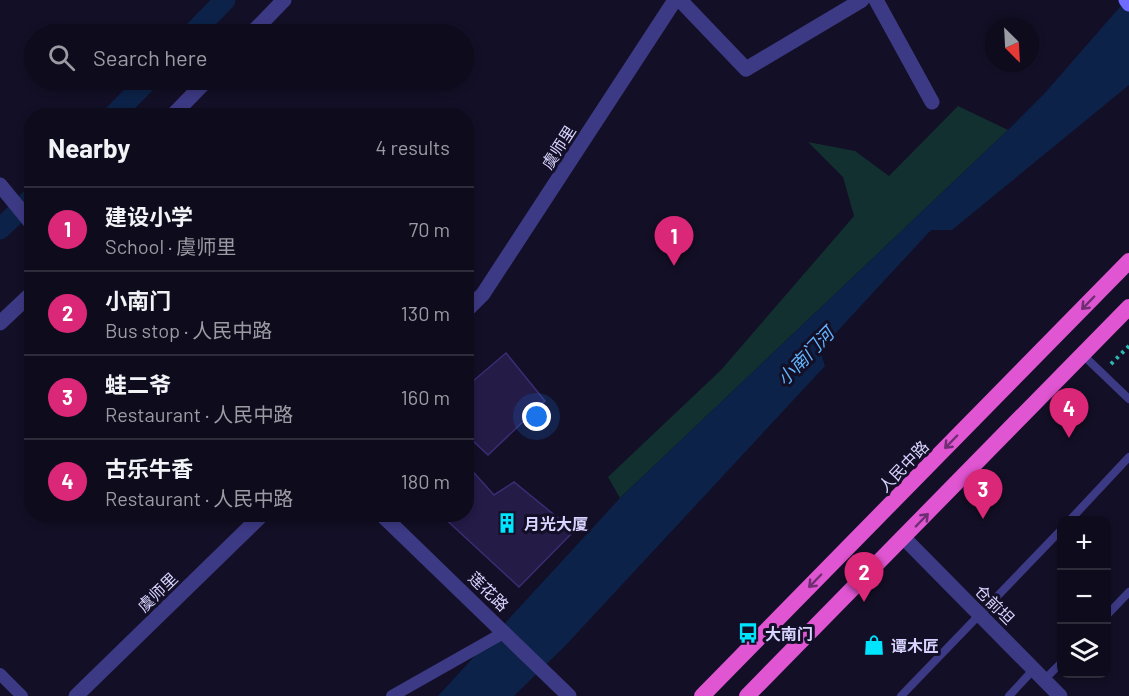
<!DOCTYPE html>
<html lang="en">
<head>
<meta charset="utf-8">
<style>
	:root { --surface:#0e0b1c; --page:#1c1929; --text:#f1f3f6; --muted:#9b9ba3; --line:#2e2b3b; --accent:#db2777 }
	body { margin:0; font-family:Barlow,"Noto Sans SC",sans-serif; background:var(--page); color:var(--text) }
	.controls { position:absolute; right:18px; bottom:18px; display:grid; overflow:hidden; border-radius:12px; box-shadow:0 3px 9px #0003 }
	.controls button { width:54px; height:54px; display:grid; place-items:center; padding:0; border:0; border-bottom:2px solid var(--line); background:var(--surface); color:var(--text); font:30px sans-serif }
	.compass { position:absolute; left:985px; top:18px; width:54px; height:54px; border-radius:50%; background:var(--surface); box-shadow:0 3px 9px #0003; rotate:156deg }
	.you { position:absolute; left:537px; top:417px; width:21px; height:21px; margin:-15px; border:4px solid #fff; border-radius:50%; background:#1a73e8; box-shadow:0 0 0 9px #1a73e833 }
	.badge { display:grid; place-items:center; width:39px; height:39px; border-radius:50%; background:var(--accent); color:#fff; font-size:20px; font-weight:700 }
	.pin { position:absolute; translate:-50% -50px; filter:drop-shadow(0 2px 3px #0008) }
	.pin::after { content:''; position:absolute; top:32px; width:21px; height:18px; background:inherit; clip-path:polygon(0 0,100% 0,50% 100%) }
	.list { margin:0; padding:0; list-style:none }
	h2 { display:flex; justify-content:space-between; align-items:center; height:78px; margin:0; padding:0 24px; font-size:26px }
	h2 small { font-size:20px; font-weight:400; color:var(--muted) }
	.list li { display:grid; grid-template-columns:39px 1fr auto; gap:18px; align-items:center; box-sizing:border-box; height:84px; padding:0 24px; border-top:2px solid var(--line) }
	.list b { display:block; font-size:22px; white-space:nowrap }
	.list p { margin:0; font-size:20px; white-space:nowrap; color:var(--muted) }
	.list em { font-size:20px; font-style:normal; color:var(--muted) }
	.icon { flex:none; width:33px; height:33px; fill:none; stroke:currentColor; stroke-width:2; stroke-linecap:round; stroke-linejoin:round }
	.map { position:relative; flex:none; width:1129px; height:696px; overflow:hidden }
	.search { position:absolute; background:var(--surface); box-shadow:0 3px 9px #0003; left:24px; top:24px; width:450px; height:66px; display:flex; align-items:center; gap:15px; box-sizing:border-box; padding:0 21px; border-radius:33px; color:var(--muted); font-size:22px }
	.panel { position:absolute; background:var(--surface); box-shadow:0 3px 9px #0003; left:24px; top:108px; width:450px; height:414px; border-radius:24px }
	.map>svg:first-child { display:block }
	.green { fill:#12302f }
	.water { fill:#0c2248 }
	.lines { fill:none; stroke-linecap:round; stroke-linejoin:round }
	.canal { stroke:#0c2248; stroke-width:21 }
	.building { fill:#241b47; stroke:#3b2d73; stroke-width:1.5 }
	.path { stroke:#2fb8b0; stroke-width:4; stroke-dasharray:3 4.5; stroke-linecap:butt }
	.service { stroke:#3d3a85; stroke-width:8 }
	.pedestrian { stroke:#3d3a85; stroke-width:12 }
	.minor { stroke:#3d3a85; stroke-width:15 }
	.tertiary { stroke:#3d3a85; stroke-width:15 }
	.secondary { stroke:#6f6bff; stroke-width:15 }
	.trunk { stroke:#e055d1; stroke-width:16 }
	.oneway { stroke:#6f2e73 }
	.labels { text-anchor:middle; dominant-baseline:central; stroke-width:6; stroke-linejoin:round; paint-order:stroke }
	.street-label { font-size:16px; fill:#d9d4ff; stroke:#130f26 }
	.poi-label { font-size:16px; font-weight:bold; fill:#d9d4ff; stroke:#130f26; text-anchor:start }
	.water-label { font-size:18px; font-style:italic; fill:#62b6ff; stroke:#130f26 }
</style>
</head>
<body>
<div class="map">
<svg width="1129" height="696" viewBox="0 0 1129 696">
	<rect width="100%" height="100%" fill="#130f26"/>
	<path class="green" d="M958,106L1008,130L620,498L608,477L721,370L854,216L843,177L808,142L855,151L889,176Z"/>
	<path class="water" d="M1126,0H1129V85L952,230H931L820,350L825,366L566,645L514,696H438L620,498L1008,130L1044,94Z"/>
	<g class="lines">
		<path class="canal" d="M192,34L225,0
			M113,116L148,80
			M0,229L32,198"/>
	</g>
	<path class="building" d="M506,353L545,401L488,455L473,441L466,446V387Z
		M466,464L494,495L514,482L574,531L519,587L440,514H466Z"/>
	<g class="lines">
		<path class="path" d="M1111,364L1129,346"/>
		<path class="service" d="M1083,355L1129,399
			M1070,520L1129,457
			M1106,616L1129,592
			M1044,680L1062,662
			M901,696L1062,529
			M1009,696L1034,669"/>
		<path class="pedestrian" d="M0,674L22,696
			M392,696L505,632"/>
		<path class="minor" d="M680,0L746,69L862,0
			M876,0L932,102
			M251,34L284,0
			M172,116L207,80
			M904,538L1060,696"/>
		<path class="tertiary" d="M0,185L32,224
			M466,311L483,294L675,0
			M0,323L32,293
			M381,514L569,696
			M76,696L263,514"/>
		<path class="secondary" d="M1126,0L1129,4"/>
		<path class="trunk" d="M702,696L1129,261
			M747,696L1129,307"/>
	</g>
	<defs><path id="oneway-shaft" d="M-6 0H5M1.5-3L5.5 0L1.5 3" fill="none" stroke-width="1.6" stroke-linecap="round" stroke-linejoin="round" transform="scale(1.5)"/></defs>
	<g class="oneway">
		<use href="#oneway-shaft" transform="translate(1088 303) rotate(134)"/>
		<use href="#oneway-shaft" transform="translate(951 442) rotate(134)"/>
		<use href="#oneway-shaft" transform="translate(922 520) rotate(-46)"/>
		<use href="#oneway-shaft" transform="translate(815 581) rotate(134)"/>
	</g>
	<defs>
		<g id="building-bare" transform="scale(1.62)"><path d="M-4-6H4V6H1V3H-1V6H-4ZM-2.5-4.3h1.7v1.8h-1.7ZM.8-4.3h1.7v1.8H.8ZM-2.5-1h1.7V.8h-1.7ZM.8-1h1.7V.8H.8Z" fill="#00e5ff" stroke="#130f26" stroke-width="2.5" paint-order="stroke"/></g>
		<g id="bus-bare" transform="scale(1.62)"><path d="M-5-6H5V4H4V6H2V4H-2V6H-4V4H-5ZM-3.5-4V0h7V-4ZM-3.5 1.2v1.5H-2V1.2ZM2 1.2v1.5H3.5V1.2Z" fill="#00e5ff" stroke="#130f26" stroke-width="2.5" paint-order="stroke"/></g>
		<g id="shop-bare" transform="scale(1.62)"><path d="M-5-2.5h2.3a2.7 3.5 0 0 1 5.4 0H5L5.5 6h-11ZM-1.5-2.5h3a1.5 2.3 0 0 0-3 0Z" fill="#00e5ff" stroke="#130f26" stroke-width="2.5" paint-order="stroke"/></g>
	</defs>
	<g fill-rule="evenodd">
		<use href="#building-bare" x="507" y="523"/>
		<use href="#bus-bare" x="748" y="633"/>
		<use href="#shop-bare" x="874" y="645"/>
	</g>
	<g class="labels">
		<g class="street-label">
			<text transform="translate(558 147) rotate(-57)">虞师里</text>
			<text transform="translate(903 466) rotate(-46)">人民中路</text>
			<text transform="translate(489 591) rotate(44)">莲花路</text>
			<text transform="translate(157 592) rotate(-44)">虞师里</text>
			<text transform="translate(995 604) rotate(45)">仓前坦</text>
		</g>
		<g class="poi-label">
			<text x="524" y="523">月光大厦</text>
			<text x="765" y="633">大南门</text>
			<text x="891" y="645">谭木匠</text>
		</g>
		<g class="water-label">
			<text transform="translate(805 356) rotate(-46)">小南门河</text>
		</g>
	</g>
</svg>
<div class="controls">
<button>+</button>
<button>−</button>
<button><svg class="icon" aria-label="layers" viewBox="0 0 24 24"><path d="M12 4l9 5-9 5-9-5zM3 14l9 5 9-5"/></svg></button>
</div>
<svg class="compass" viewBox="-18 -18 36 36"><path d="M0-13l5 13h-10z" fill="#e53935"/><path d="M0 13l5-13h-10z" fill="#9b9ba3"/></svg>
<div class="you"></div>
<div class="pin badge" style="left:674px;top:266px">1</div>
<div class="pin badge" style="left:864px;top:602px">2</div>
<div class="pin badge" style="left:983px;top:519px">3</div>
<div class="pin badge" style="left:1069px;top:438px">4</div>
<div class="search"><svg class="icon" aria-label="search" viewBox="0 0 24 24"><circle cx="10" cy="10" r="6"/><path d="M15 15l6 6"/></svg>Search here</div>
<section class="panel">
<h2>Nearby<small>4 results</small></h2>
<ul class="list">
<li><span class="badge">1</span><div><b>建设小学</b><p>School · 虞师里</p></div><em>70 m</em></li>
<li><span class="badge">2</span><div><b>小南门</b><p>Bus stop · 人民中路</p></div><em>130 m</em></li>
<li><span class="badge">3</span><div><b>蛙二爷</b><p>Restaurant · 人民中路</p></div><em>160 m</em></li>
<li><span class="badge">4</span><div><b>古乐牛香</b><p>Restaurant · 人民中路</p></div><em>180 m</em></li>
</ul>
</section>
</div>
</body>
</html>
